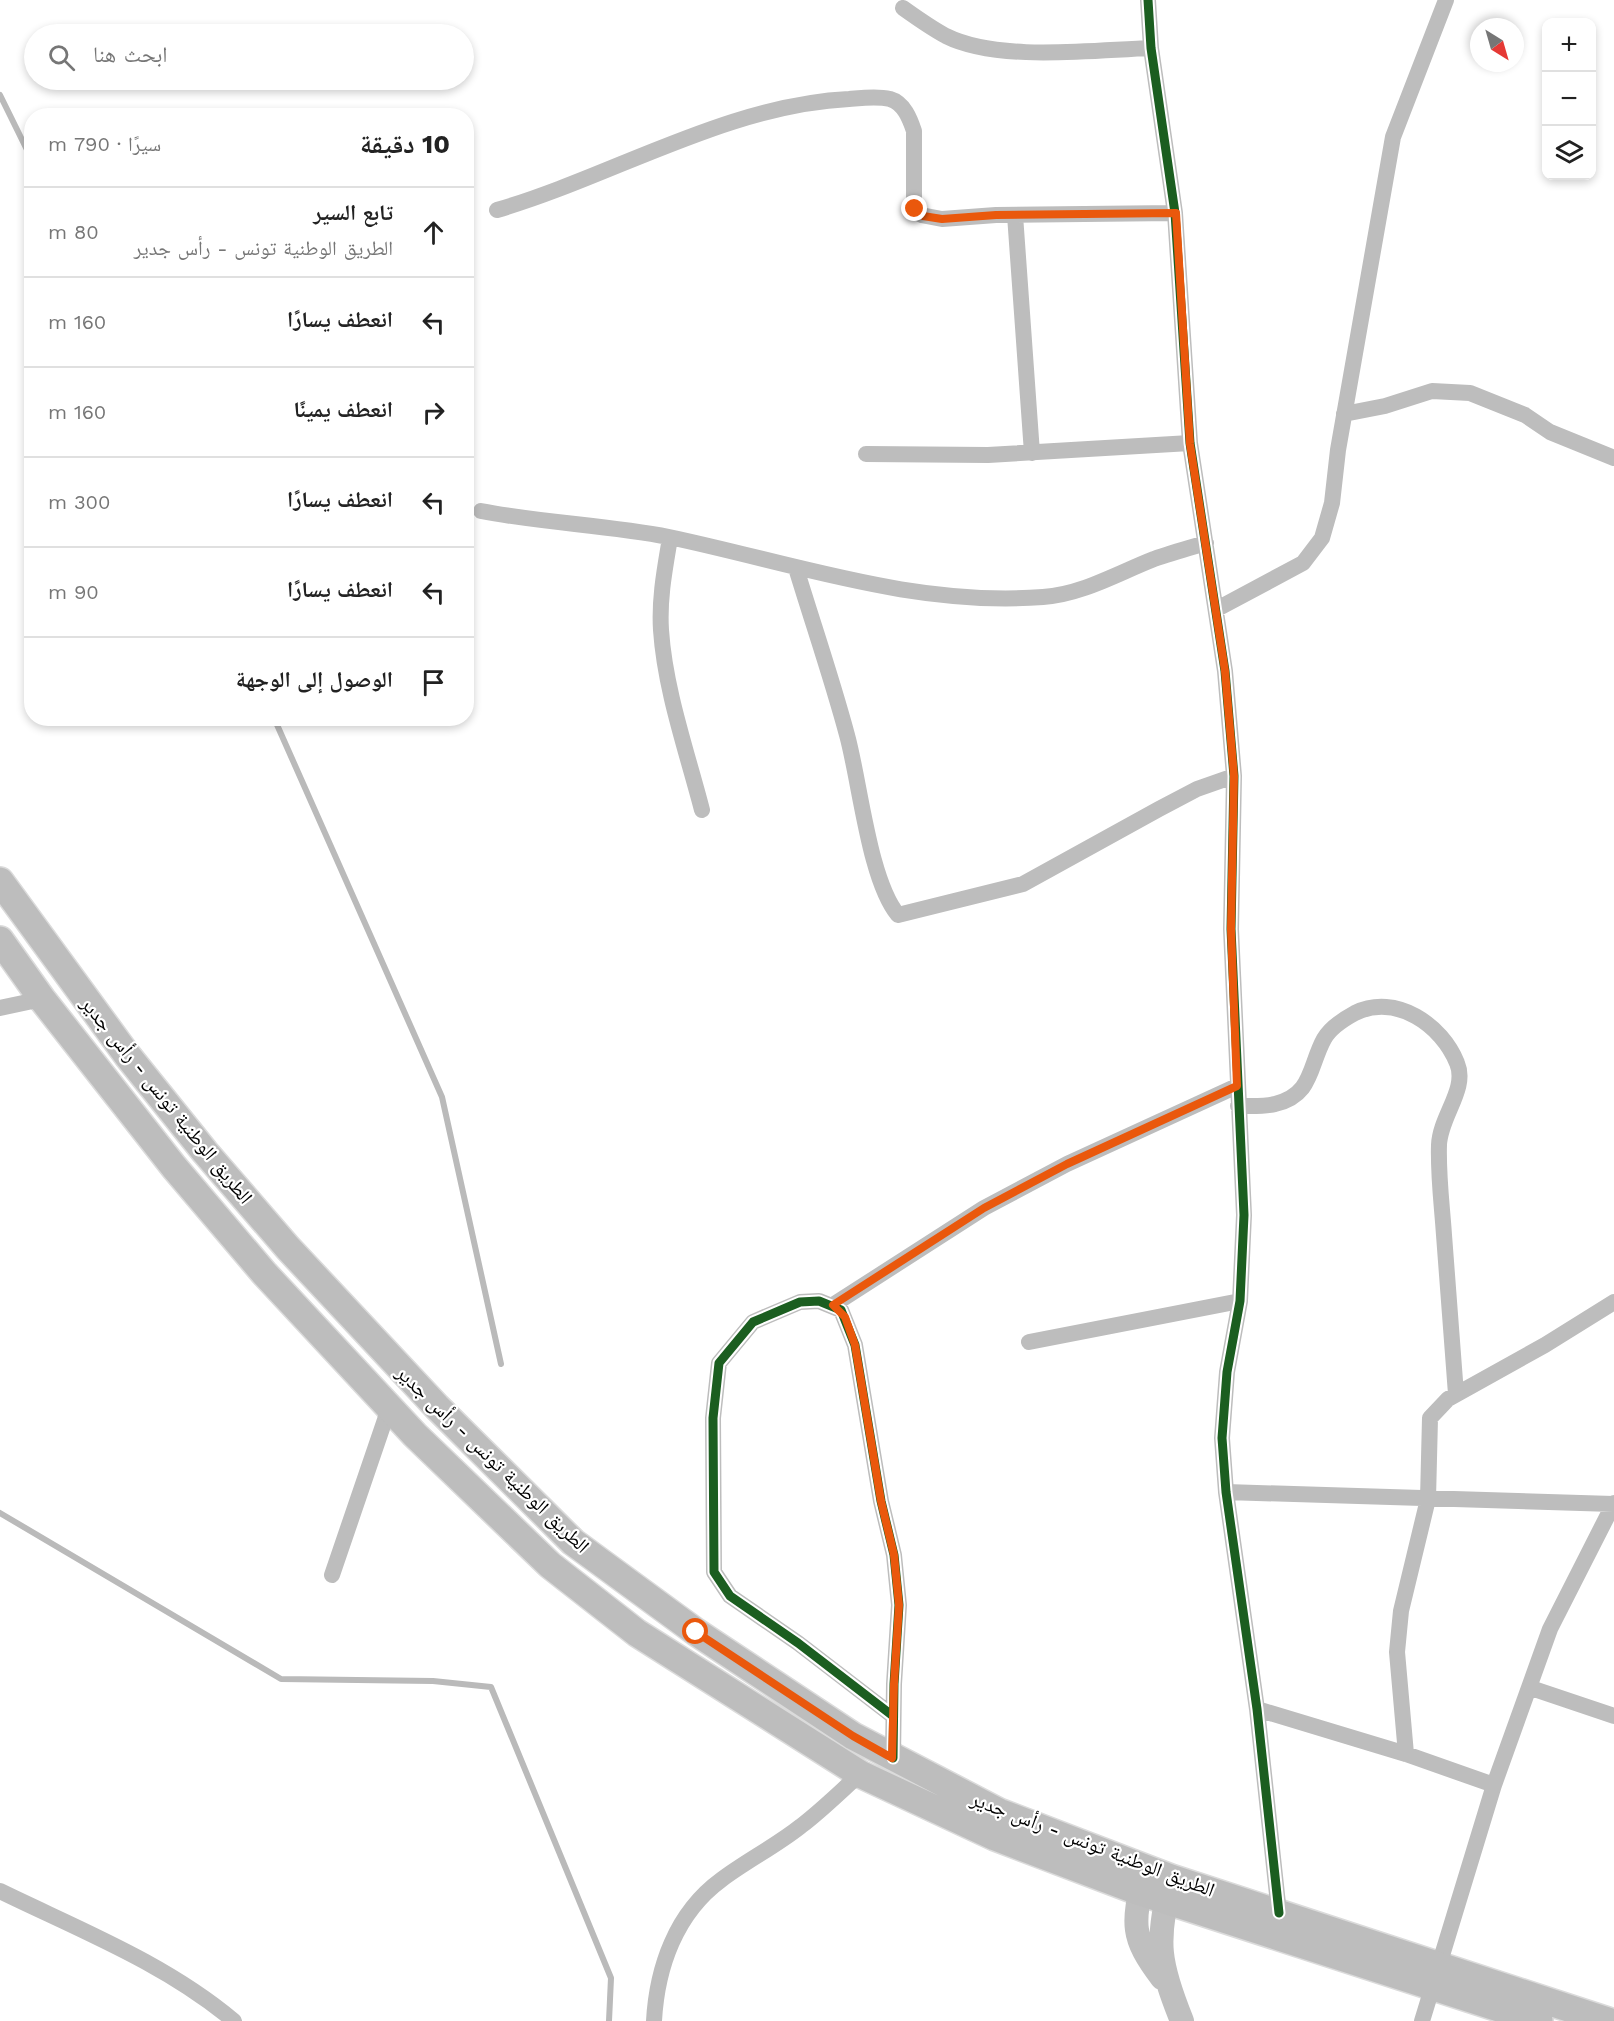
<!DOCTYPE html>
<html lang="ar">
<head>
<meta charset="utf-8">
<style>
	:root { --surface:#fff; --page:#f2f2f2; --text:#222; --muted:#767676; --line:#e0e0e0 }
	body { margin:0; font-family:"Work Sans","Noto Naskh Arabic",sans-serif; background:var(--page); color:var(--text); direction:rtl }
	.controls { position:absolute; right:18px; top:18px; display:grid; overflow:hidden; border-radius:12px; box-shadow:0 3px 9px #0003 }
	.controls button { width:54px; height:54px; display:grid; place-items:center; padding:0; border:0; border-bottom:2px solid var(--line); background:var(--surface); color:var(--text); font:30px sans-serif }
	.compass { position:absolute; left:1470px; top:18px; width:54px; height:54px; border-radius:50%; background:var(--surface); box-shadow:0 3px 9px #0003; rotate:143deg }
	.stop { position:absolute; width:18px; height:18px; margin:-14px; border:4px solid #ea580c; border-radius:50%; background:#fff }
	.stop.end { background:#ea580c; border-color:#fff; box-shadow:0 2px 6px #0008 }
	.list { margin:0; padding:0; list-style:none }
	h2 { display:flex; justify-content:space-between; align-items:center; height:78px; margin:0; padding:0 24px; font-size:26px }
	h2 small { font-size:20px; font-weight:400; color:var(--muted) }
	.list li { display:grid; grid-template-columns:39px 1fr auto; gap:18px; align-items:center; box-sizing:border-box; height:90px; padding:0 24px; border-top:2px solid var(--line) }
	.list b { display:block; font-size:22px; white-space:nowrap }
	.list p { margin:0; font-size:20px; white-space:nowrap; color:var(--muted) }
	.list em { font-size:20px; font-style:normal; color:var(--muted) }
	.icon { flex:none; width:33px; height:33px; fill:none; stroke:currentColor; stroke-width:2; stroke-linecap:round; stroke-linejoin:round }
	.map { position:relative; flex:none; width:1614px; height:2021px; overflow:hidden; direction:ltr }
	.search { position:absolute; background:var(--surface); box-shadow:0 3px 9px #0003; left:24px; top:24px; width:450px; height:66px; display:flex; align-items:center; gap:15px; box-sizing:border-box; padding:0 21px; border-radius:33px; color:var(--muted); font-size:22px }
	.panel { position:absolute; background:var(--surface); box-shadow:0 3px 9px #0003; left:24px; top:108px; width:450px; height:618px; border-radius:24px; direction:rtl }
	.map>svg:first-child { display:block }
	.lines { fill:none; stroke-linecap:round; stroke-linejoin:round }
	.stream { stroke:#bababa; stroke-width:6 }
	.primary-casing { stroke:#dbdbdb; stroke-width:30 }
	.street { stroke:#bdbdbd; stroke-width:16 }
	.secondary { stroke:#bfbfbf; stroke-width:24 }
	.primary { stroke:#bdbdbd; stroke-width:27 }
	.cycleway-casing { stroke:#fff; stroke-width:13 }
	.cycleway { stroke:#1b5e20; stroke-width:9 }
	.route { stroke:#ea580c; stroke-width:8 }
	.labels { text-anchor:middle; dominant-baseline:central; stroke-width:4.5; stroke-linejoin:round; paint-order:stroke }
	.street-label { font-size:20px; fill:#000; stroke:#fff }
</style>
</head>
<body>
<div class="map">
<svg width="1614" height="2021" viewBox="0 0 1614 2021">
	<rect width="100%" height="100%" fill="#fff"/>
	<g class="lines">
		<path class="stream" d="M0,95L32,160
			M274,718L442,1097L501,1364
			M0,1513L281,1679L433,1681L491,1687L611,1978L609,2021"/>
		<g class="primary-casing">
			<path id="primary" d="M0,881L127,1055L205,1152L288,1248L437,1407L573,1542L696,1632L853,1736L999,1812L1171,1878L1608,2021
				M0,940L42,999L174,1167L264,1273L415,1435L550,1565L637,1633L860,1774L995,1837L1140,1892L1539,2021"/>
		</g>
		<path class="street" d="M1148,0L1151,48L1175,213L1190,443L1225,671L1234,776L1231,929L1244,1215L1240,1301L1227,1372L1222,1438L1226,1492L1257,1709L1279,1913
			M903,8C917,18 931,28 946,36C998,62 1093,50 1151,48
			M497,210C613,176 727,105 849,99C862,98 877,96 890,99C904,103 910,119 914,131V202L921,215L942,219L996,215L1175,213
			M1015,215L1032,453
			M1344,414L1385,406L1432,391L1470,393L1525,415L1550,432L1614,458
			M866,454L988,455L1190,443
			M481,511C543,523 607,525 669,537C793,563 914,607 1043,597C1083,594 1118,573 1154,559C1171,553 1189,548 1206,543
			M670,538C665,568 659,598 661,630C665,690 687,752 702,810
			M796,568C813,624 832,679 847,735C860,782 869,880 898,915L1023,884L1159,809L1197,789L1234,776
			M1217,609L1303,563L1322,538L1332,503L1338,450L1393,137L1446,0
			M0,1008L42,999
			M1238,1106C1250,1106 1264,1107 1275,1104C1313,1095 1309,1066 1324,1039C1330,1028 1344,1019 1355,1013C1396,993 1442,1025 1457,1063C1468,1089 1440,1116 1439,1145C1438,1176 1442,1205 1444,1235C1448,1288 1452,1341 1456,1394
			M833,1305L984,1208L1067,1164L1237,1086
			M1029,1342L1240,1301
			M1226,1492L1613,1504
			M332,1575L389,1408
			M1531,1688L1614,1716
			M1257,1709L1406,1754L1494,1785
			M1406,1754L1397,1652L1401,1611L1428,1499L1430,1418L1448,1399L1545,1345L1614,1302
			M893,1758L894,1684L899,1605L894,1555L881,1501L855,1345L841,1310L819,1301L800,1302L753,1322L719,1363L713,1418L714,1572L730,1596L798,1643L893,1716
			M0,1891C80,1930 165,1963 234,2021
			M654,2021C657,1967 676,1913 721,1880C746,1861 776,1846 801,1826C822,1810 841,1791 860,1774
			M1422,2021L1494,1785L1550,1629L1614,1503"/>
		<path class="secondary" d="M1144,1874C1133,1924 1130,1936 1162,1978
			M1171,1881C1155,1941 1159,1964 1182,2021"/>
		<use href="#primary" class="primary"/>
		<g class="cycleway-casing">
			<path id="cycleway" d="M1148,0L1151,48L1175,213L1190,443L1225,671L1234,776L1231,929L1244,1215L1240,1301L1227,1372L1222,1438L1226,1492L1257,1709L1279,1913
				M893,1758L894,1684L899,1605L894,1555L881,1501L855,1345L841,1310L819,1301L800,1302L753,1322L719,1363L713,1418L714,1572L730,1596L798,1643L893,1716"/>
		</g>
		<use href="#cycleway" class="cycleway"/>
	</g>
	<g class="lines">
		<path class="route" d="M696,1632L853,1736L892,1758L894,1684L899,1605L894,1555L881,1501L855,1345L845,1317L833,1305L984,1208L1067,1164L1237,1086L1231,929L1234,776L1225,671L1190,444L1176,213L996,215L942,219L923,216L915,209"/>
	</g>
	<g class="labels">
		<g class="street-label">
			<text transform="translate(167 1100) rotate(51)">الطريق الوطنية تونس - رأس جدير</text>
			<text transform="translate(493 1459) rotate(44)">الطريق الوطنية تونس - رأس جدير</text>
			<text transform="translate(1093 1844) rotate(21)">الطريق الوطنية تونس - رأس جدير</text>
		</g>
	</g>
</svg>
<div class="controls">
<button>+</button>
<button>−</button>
<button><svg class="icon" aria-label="layers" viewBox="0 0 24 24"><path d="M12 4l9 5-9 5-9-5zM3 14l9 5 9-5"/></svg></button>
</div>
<svg class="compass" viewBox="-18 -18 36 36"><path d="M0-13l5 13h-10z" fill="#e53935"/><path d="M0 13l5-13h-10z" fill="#767676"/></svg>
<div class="stop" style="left:696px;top:1632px"></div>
<div class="stop end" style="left:915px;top:209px"></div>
<div class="search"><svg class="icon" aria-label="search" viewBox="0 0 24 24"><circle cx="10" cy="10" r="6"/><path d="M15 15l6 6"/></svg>ابحث هنا</div>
<section class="panel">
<h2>10 دقيقة<small>سيرًا · 790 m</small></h2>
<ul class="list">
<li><svg class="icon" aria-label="ahead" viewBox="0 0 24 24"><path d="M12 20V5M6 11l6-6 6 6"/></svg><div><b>تابع السير</b><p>الطريق الوطنية تونس - رأس جدير</p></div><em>80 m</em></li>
<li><svg class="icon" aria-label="left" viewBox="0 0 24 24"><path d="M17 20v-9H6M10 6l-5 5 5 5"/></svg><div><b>انعطف يسارًا</b></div><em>160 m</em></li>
<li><svg class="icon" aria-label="right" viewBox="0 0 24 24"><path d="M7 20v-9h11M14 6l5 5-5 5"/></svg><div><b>انعطف يمينًا</b></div><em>160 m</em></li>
<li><svg class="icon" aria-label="left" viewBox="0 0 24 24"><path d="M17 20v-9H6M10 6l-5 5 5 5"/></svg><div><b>انعطف يسارًا</b></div><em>300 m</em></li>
<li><svg class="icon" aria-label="left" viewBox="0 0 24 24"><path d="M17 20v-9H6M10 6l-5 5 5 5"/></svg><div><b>انعطف يسارًا</b></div><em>90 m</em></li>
<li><svg class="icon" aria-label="arrive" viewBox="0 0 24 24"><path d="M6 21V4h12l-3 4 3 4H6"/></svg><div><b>الوصول إلى الوجهة</b></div></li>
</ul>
</section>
</div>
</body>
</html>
